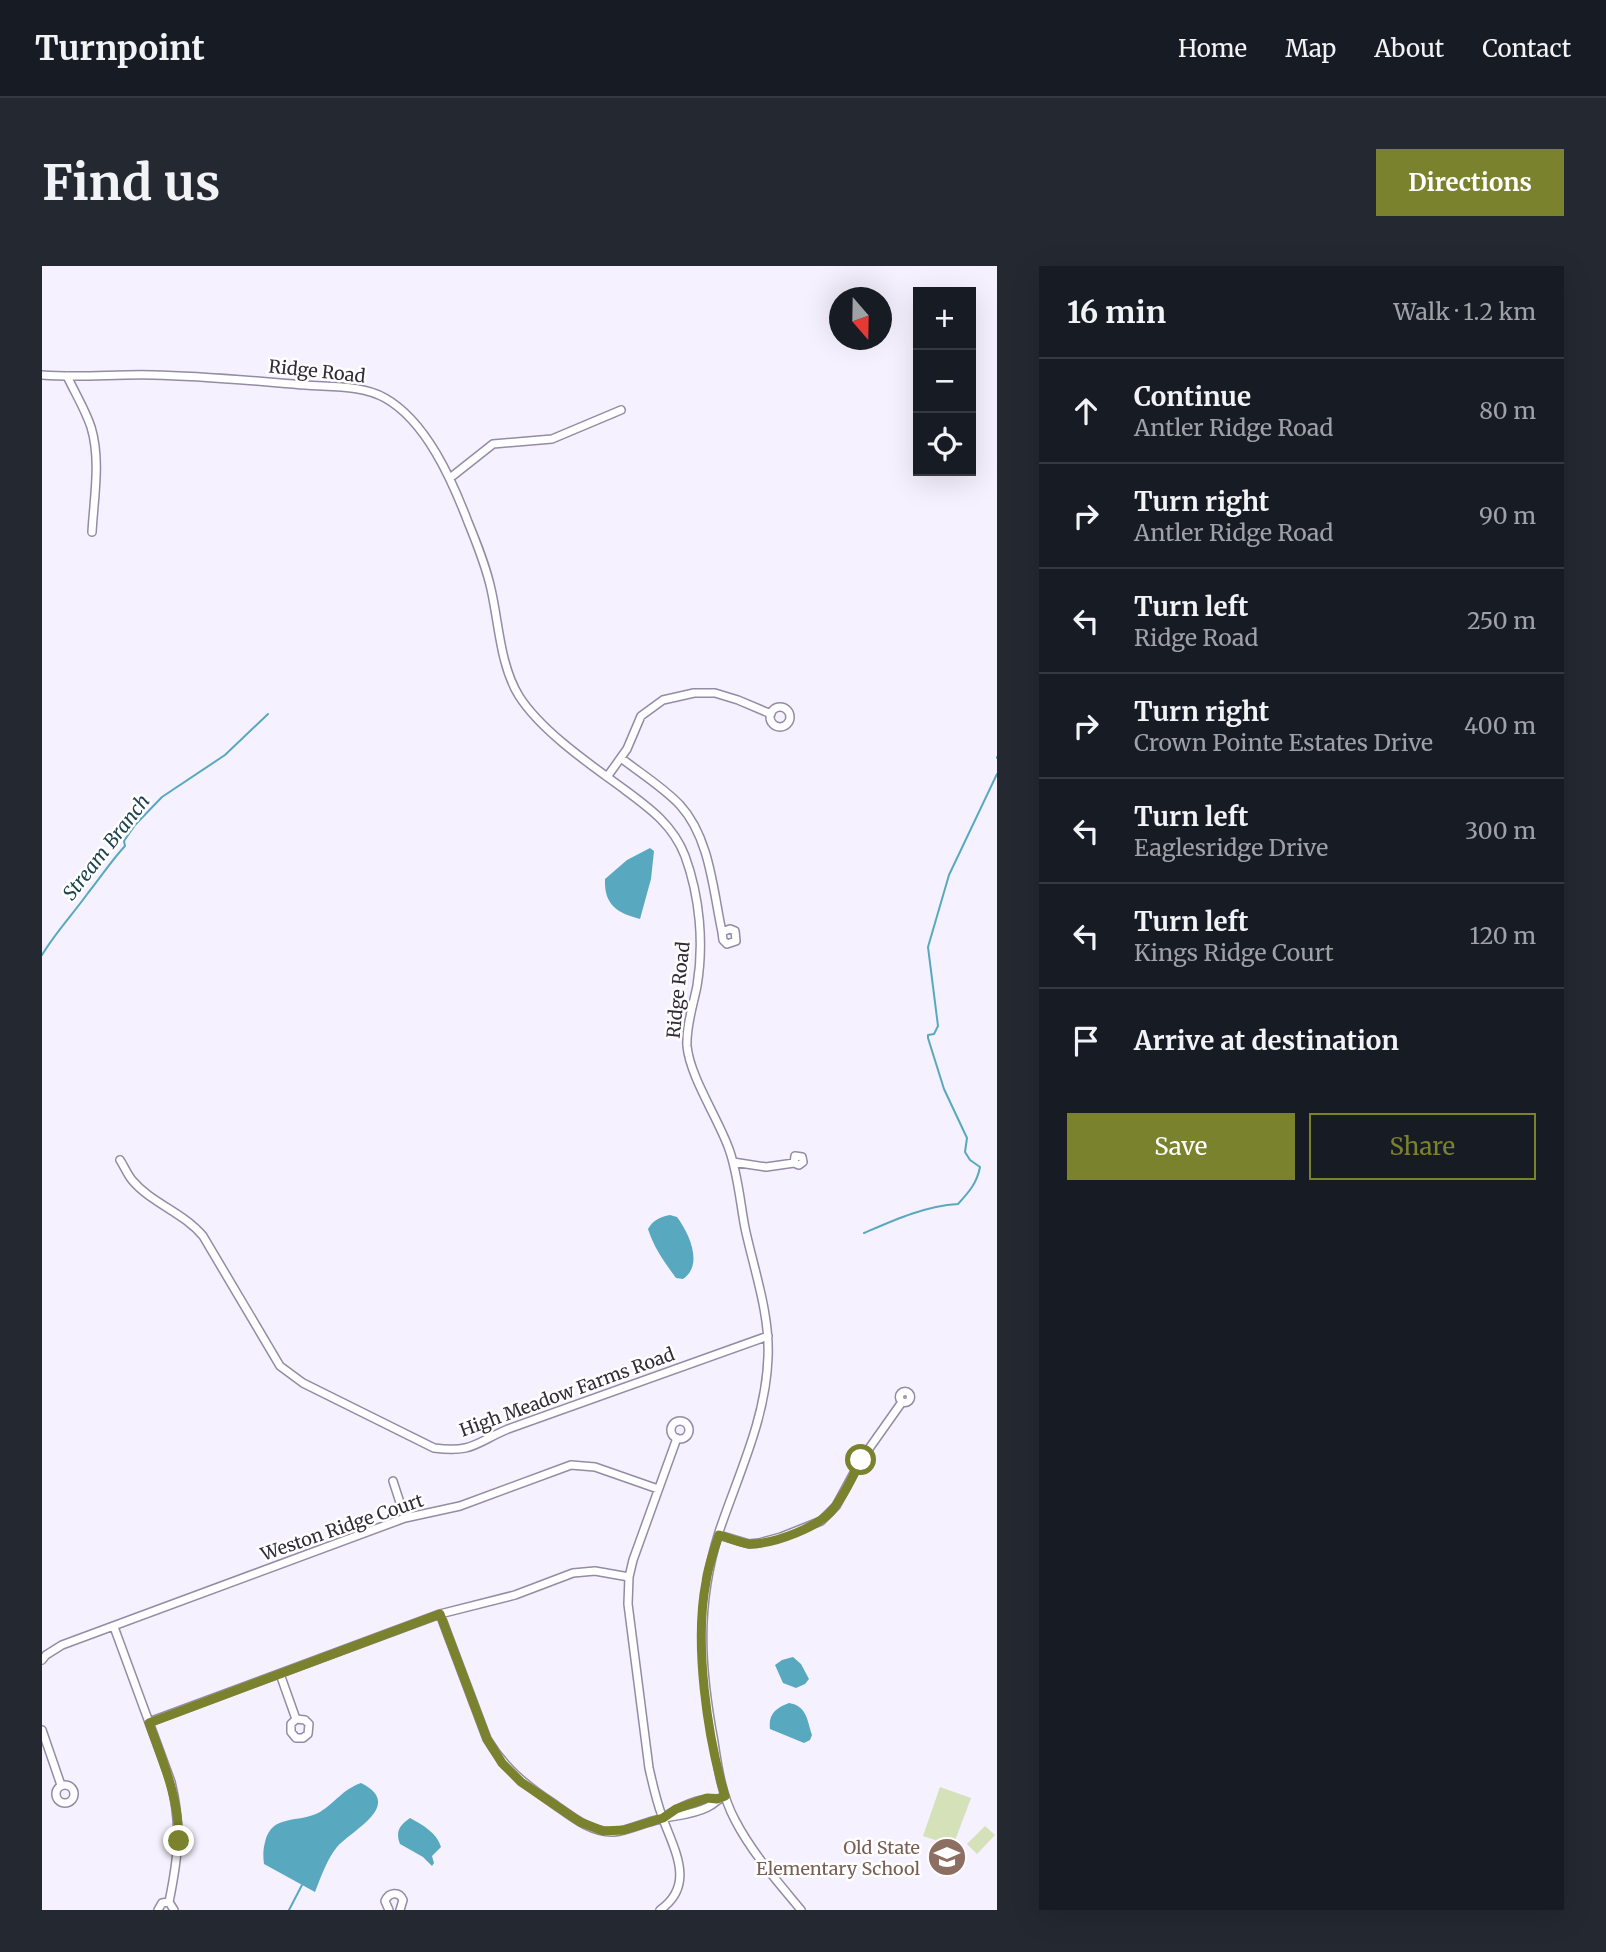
<!DOCTYPE html>
<html lang="en">
<head>
<meta charset="utf-8">
<style>
	:root { --surface:#171b24; --page:#242831; --text:#f1f3f6; --muted:#9ea1a6; --line:#363941; --accent:#7a822d }
	body { margin:0; font-family:Merriweather,serif; background:var(--page); color:var(--text) }
	.controls { position:absolute; right:21px; top:21px; display:grid; overflow:hidden; border-radius:0px; box-shadow:0 7px 28px #0002 }
	.controls button { width:63px; height:63px; display:grid; place-items:center; padding:0; border:0; border-bottom:2px solid var(--line); background:var(--surface); color:var(--text); font:35px sans-serif }
	.compass { position:absolute; left:787px; top:21px; width:63px; height:63px; border-radius:50%; background:var(--surface); box-shadow:0 7px 28px #0002; rotate:160deg }
	.stop { position:absolute; width:21px; height:21px; margin:-16px; border:5px solid #7a822d; border-radius:50%; background:#fff }
	.stop.end { background:#7a822d; border-color:#fff; box-shadow:0 2px 7px #0008 }
	.list { margin:0; padding:0; list-style:none }
	h2 { display:flex; justify-content:space-between; align-items:center; height:91px; margin:0; padding:0 28px; font-size:30px }
	h2 small { font-size:23px; font-weight:400; color:var(--muted) }
	.list li { display:grid; grid-template-columns:46px 1fr auto; gap:21px; align-items:center; box-sizing:border-box; height:105px; padding:0 28px; border-top:2px solid var(--line) }
	.list b { display:block; font-size:26px; white-space:nowrap }
	.list p { margin:0; font-size:23px; white-space:nowrap; color:var(--muted) }
	.list em { font-size:23px; font-style:normal; color:var(--muted) }
	.actions { display:flex; gap:14px; padding:21px 28px }
	.actions a { flex:1; padding:16px 0; border:2px solid var(--accent); border-radius:0px; text-align:center; font-size:24px; color:var(--accent) }
	.actions .main { background:var(--accent); color:#fff }
	.icon { flex:none; width:38px; height:38px; fill:none; stroke:currentColor; stroke-width:2; stroke-linecap:round; stroke-linejoin:round }
	.map { position:relative; flex:none; width:955px; height:1644px; overflow:hidden; border-radius:0px }
	header { display:flex; align-items:center; gap:42px; box-sizing:border-box; height:98px; padding:0 35px; background:var(--surface); border-bottom:2px solid var(--line) }
	header strong { font-size:33px }
	nav { display:flex; gap:38px; margin-inline-start:auto; font-size:24px }
	.intro { display:flex; align-items:center; justify-content:space-between; box-sizing:border-box; height:168px; padding:0 42px }
	h1 { margin:0; font-size:49px }
	.button { padding:18px 32px; border-radius:0px; background:var(--accent); color:#fff; font-size:24px; font-weight:700 }
	main { display:flex; gap:42px; padding:0 42px }
	aside { flex:1; background:var(--surface); border-radius:0px; box-shadow:0 7px 28px #0002 }
	.map>svg:first-child { display:block }
	.green { fill:#d4e1b9 }
	.water { fill:#58a9bf }
	.lines { fill:none; stroke-linecap:round; stroke-linejoin:round }
	.stream { stroke:#58a9bf; stroke-width:2 }
	.minor-casing { stroke:#948ba6; stroke-width:10 }
	.minor { stroke:#fff; stroke-width:7 }
	.route { stroke:#7a822d; stroke-width:9 }
	.labels { text-anchor:middle; dominant-baseline:central; stroke-width:5; stroke-linejoin:round; paint-order:stroke }
	.street-label { font-size:18px; fill:#302c38; stroke:#fff }
	.education-label { font-size:18px; fill:#785e54; stroke:#fff; text-anchor:end }
	.water-label { font-size:19px; font-style:italic; fill:#1e434e; stroke:#fff }
</style>
</head>
<body>
<header>
<strong>Turnpoint</strong>
<nav><a>Home</a><a>Map</a><a>About</a><a>Contact</a></nav>
</header>
<div class="intro"><h1>Find us</h1><a class="button">Directions</a></div>
<main>
<div class="map">
<svg width="955" height="1644" viewBox="0 0 955 1644">
	<rect width="100%" height="100%" fill="#f5f1fe"/>
	<path class="green" d="M898,1521L929,1532L911,1580L881,1570Z
		M943,1560L953,1569L935,1588L925,1578Z"/>
	<path class="water" d="M608,582L612,585L609,613L598,653C574,647 562,638 563,613L585,594Z
		M628,949L635,951C647,967 662,999 641,1013L634,1012C623,997 612,982 606,963C611,954 618,951 628,949Z
		M751,1391L759,1398L767,1413L763,1418L754,1422L741,1417L733,1399L740,1394Z
		M747,1437C765,1440 765,1454 770,1469L768,1474L762,1477L728,1463C726,1448 734,1442 747,1437Z
		M319,1517C363,1539 310,1564 295,1581C285,1593 279,1611 273,1626L222,1598C221,1590 221,1584 223,1576C230,1547 256,1558 278,1546C294,1536 300,1524 319,1517Z
		M368,1552C381,1559 395,1567 399,1581L390,1590L392,1597L390,1600L381,1591L358,1578C353,1565 358,1559 368,1552Z"/>
	<g class="lines">
		<path class="stream" d="M955,491V492
			M0,689C13,667 31,648 46,627C59,611 69,595 83,580L82,575L93,559L120,531L183,489L226,448
			M822,967C852,954 883,940 916,938C927,926 935,917 938,901L928,894L923,886L925,872L902,823L886,772V769L892,768L896,760L886,681L907,609L955,508
			M247,1644L260,1619"/>
		<g class="minor-casing">
			<path id="minor" d="M0,109C37,112 74,108 111,109C162,110 213,115 263,119C289,121 320,119 343,132C384,155 410,214 426,256C435,278 444,300 449,323C457,358 458,399 477,430C498,463 543,495 575,518C603,539 630,556 643,590C658,631 662,678 655,720C651,740 644,760 645,780C648,811 676,852 687,883C696,908 698,936 703,962C712,1004 728,1048 726,1091C724,1153 696,1209 677,1266C654,1340 658,1401 672,1476C676,1503 680,1530 693,1554C710,1587 736,1616 759,1644
				M25,110C33,127 43,143 49,161C59,194 52,231 50,266
				M408,212L451,178L510,173L579,144
				M728 451a10 10 0 1 1 20 0a10 10 0 1 1-20 0Z
				M579,492C598,507 621,521 638,539C668,572 671,624 680,666L688,663L693,665L694,675L685,678L681,674L680,666
				M565,511L585,483L599,450L621,434L652,427H673L696,434L729,448
				M78,894C82,900 85,908 90,914C109,937 141,946 161,970L238,1100L261,1117L392,1182C431,1187 433,1177 466,1163L726,1070
				M691,896L724,901L752,897L757,899L761,896L760,891L753,890L752,897
				M857.5 1131a5.5 5.5 0 1 1 11 0a5.5 5.5 0 1 1-11 0Z
				M629 1164a9 9 0 1 1 18 0a9 9 0 1 1-18 0Z
				M351,1215L363,1252
				M677,1269L707,1278L717,1277L739,1271L779,1255L794,1240L819,1194L860,1136
				M398,1348L445,1473C462,1501 482,1518 509,1536C528,1549 548,1567 572,1566C588,1564 603,1556 619,1553C635,1549 650,1549 666,1541C673,1538 675,1533 683,1530
				M72,1361L129,1516C140,1561 136,1592 127,1636L132,1644
				M0,1394L4,1389L20,1379L363,1252L418,1240L529,1199L553,1201L616,1223
				M238,1408L254,1453L249,1458V1466L254,1472H261L266,1468L267,1458L263,1454L254,1453
				M107,1456L398,1348L473,1329L531,1307L553,1305L587,1311
				M0,1464L19,1519
				M14 1528a9 9 0 1 1 18 0a9 9 0 1 1-18 0Z
				M621,1552C636,1542 656,1531 675,1533
				M116,1644L120,1637L127,1636
				M347,1644L343,1635C347,1626 357,1625 361,1634L358,1644
				M618,1644C655,1618 631,1582 620,1550C614,1534 611,1519 607,1502L586,1338L587,1311L591,1294L635,1172"/>
		</g>
		<use href="#minor" class="minor"/>
	</g>
	<g class="lines">
		<path class="route" d="M137,1575C137,1532 121,1496 107,1457L398,1348L445,1473L460,1497L479,1516L538,1556L561,1565L582,1564L621,1552L634,1543L665,1532L675,1533L683,1530C665,1470 652,1377 664,1316C666,1300 672,1284 677,1269C687,1272 698,1277 708,1278C732,1278 778,1261 792,1242C803,1228 811,1210 819,1194"/>
	</g>
	<defs>
		<g id="school-disc" transform="scale(2.0125)"><circle r="9.5" fill="#8d6e63" stroke="#fff"/><path d="M0-5L7-2L0 1L-7-2ZM-4 1L0 2.5L4 1V4Q0 6-4 4Z" fill="#fff"/></g>
	</defs>
	<g fill-rule="evenodd">
		<use href="#school-disc" x="905" y="1591"/>
	</g>
	<g class="labels">
		<g class="street-label">
			<text transform="translate(275 105) rotate(6)">Ridge Road</text>
			<text transform="translate(636 724) rotate(-84)">Ridge Road</text>
			<text transform="translate(525 1126) rotate(-20)">High Meadow Farms Road</text>
			<text transform="translate(300 1261) rotate(-19)">Weston Ridge Court</text>
		</g>
		<g class="education-label">
			<text x="878" y="1581">Old State<tspan x="878" dy="21">Elementary School</tspan></text>
		</g>
		<g class="water-label">
			<text transform="translate(64 581) rotate(-52)">Stream Branch</text>
		</g>
	</g>
</svg>
<div class="controls">
<button>+</button>
<button>−</button>
<button><svg class="icon" aria-label="locate" viewBox="0 0 24 24"><circle cx="12" cy="12" r="6"/><path d="M12 2v4M12 18v4M2 12h4M18 12h4"/></svg></button>
</div>
<svg class="compass" viewBox="-18 -18 36 36"><path d="M0-13l5 13h-10z" fill="#e53935"/><path d="M0 13l5-13h-10z" fill="#9ea1a6"/></svg>
<div class="stop" style="left:819px;top:1194px"></div>
<div class="stop end" style="left:137px;top:1575px"></div>
</div>
<aside>
<h2>16 min<small>Walk · 1.2 km</small></h2>
<ul class="list">
<li><svg class="icon" aria-label="ahead" viewBox="0 0 24 24"><path d="M12 20V5M6 11l6-6 6 6"/></svg><div><b>Continue</b><p>Antler Ridge Road</p></div><em>80 m</em></li>
<li><svg class="icon" aria-label="right" viewBox="0 0 24 24"><path d="M7 20v-9h11M14 6l5 5-5 5"/></svg><div><b>Turn right</b><p>Antler Ridge Road</p></div><em>90 m</em></li>
<li><svg class="icon" aria-label="left" viewBox="0 0 24 24"><path d="M17 20v-9H6M10 6l-5 5 5 5"/></svg><div><b>Turn left</b><p>Ridge Road</p></div><em>250 m</em></li>
<li><svg class="icon" aria-label="right" viewBox="0 0 24 24"><path d="M7 20v-9h11M14 6l5 5-5 5"/></svg><div><b>Turn right</b><p>Crown Pointe Estates Drive</p></div><em>400 m</em></li>
<li><svg class="icon" aria-label="left" viewBox="0 0 24 24"><path d="M17 20v-9H6M10 6l-5 5 5 5"/></svg><div><b>Turn left</b><p>Eaglesridge Drive</p></div><em>300 m</em></li>
<li><svg class="icon" aria-label="left" viewBox="0 0 24 24"><path d="M17 20v-9H6M10 6l-5 5 5 5"/></svg><div><b>Turn left</b><p>Kings Ridge Court</p></div><em>120 m</em></li>
<li><svg class="icon" aria-label="arrive" viewBox="0 0 24 24"><path d="M6 21V4h12l-3 4 3 4H6"/></svg><div><b>Arrive at destination</b></div></li>
</ul>
<div class="actions"><a class="main">Save</a><a>Share</a></div>
</aside>
</main>
</body>
</html>
